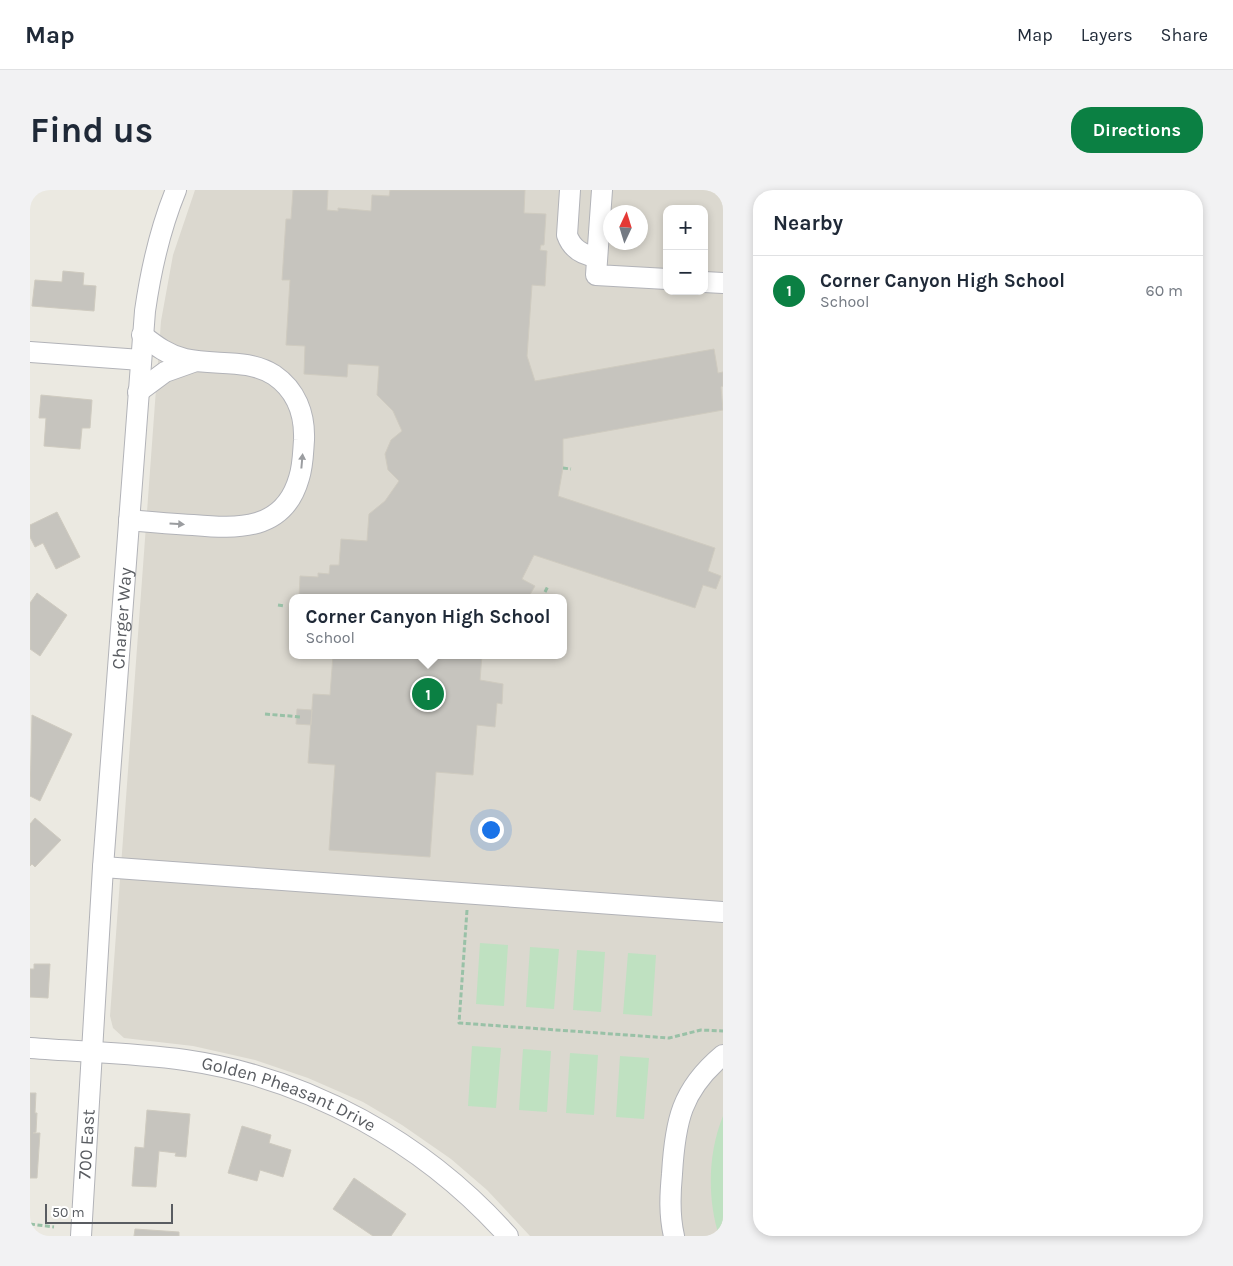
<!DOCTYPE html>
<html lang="en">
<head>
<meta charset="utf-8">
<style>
	:root { --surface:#fff; --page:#f2f2f3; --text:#1f2937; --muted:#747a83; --line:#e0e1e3; --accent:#0b8043 }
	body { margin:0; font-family:Karla,sans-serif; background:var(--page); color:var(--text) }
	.controls { position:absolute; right:15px; top:15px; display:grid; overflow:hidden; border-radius:10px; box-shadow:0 2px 8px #0003 }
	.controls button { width:45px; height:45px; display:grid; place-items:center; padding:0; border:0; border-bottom:1px solid var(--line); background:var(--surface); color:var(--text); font:25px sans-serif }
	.compass { position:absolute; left:573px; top:15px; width:45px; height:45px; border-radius:50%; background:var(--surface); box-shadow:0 2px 8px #0003; rotate:4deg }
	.scale { position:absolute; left:15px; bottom:12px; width:128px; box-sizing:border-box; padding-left:5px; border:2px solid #595c61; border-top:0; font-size:14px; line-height:18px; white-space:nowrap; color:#595c61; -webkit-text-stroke:4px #fff; paint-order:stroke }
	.you { position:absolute; left:460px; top:639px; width:18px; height:18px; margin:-12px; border:4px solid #fff; border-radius:50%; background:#1a73e8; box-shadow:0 0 0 8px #1a73e833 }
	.badge { display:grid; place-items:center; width:32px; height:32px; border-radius:50%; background:var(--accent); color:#fff; font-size:16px; font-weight:700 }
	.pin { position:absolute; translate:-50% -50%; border:2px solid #fff; box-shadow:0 1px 5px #0006 }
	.popup { position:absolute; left:259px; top:404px; width:278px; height:65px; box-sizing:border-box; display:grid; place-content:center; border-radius:10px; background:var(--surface); filter:drop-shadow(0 1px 4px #0005); font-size:16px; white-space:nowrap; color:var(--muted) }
	.popup b { font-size:19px; color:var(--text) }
	.popup::after { content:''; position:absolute; left:50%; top:100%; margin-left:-10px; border:10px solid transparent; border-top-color:var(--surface) }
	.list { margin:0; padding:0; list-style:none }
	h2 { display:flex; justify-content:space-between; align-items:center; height:65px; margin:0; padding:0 20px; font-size:21px }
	h2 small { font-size:16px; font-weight:400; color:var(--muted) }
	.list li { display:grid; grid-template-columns:32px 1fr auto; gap:15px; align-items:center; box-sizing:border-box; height:70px; padding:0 20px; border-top:1px solid var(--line) }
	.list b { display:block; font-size:19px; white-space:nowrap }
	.list p { margin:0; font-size:16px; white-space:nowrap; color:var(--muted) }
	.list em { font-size:16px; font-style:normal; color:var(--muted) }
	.map { position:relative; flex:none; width:693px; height:1046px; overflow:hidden; border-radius:20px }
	header { display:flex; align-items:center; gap:30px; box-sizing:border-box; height:70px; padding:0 25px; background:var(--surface); border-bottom:1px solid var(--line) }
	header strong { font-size:24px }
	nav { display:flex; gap:28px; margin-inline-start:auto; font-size:18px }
	.intro { display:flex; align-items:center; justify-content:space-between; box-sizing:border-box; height:120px; padding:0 30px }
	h1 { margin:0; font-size:35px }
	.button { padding:12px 22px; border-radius:20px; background:var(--accent); color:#fff; font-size:18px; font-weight:700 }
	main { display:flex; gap:30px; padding:0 30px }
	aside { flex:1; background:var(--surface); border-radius:20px; box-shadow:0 2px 8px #0003 }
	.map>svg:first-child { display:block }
	.education { fill:#dbd8cf; fill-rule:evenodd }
	.green { fill:#bfe1c1 }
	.building { fill:#c6c4be; stroke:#cfcbc0 }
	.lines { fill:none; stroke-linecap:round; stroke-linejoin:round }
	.minor-casing { stroke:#b2b3b8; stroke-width:22 }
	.path { stroke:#99c1a7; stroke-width:3; stroke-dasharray:5 2.5; stroke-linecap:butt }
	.minor { stroke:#fff; stroke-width:20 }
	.oneway { fill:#9b9da0 }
	.labels { text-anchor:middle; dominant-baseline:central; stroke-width:4.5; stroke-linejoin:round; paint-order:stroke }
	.street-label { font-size:18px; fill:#595c61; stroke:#fff }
</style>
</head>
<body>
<header>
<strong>Map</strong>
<nav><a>Map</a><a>Layers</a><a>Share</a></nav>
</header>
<div class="intro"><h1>Find us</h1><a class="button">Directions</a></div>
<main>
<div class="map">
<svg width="693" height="1046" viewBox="0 0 693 1046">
	<rect width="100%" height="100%" fill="#ebe9e1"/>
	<path class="education" d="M165,0H693V1046H500L457,1000L421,969L372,935L333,912L278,888L225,870L163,856L94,848L83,838L80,826L131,131L143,65ZM637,19H674V101H637ZM580,22H610V52H580ZM263,408H533V465H263Z"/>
	<path class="green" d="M450,753L478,755L474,816L446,814Z
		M500,757L529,759L524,819L496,817Z
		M547,760L575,762L571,822L543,820Z
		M598,763L626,765L622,826L593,824Z
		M442,856L471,858L466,918L438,916Z
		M493,859L521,861L517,922L489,920Z
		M540,863L568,865L564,925L536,923Z
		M590,866L619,868L614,929L586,927Z
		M693,926V1046H689C677,1008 678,963 693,926Z"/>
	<path class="building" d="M263,0H298L297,20L308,21V18L341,21L342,5L359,6L360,0H495L494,23L516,24L514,55H511L510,60L517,61L515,96L502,95L497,166L505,191L684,159L688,183L693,182V196L691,197L693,220L533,249V278L528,306L685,358L678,381L691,386L686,399L673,395L665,418L504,365L492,389L505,396L498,408H269L270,386L288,387V383L299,384L300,375H309L311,349L337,351L339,324L355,311L369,291L358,280L355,264L361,250L372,241L363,221L347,205L349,176L318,174L317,187L274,184L275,156L256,155L260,90H252L256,29H261Z
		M33,81L54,83L53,95L66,96L64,121L2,116L5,90L32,92Z
		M11,205L62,210L60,238H52L50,259L14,256L16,228H9Z
		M27,322L50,367L26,379L13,353L5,357L0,347V335Z
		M7,403L37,425L10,466L0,459V413Z
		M300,465H452L450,490L473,494L472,514L467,513L465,537L447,535L443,585L406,582L400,667L299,660L305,575L278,573L283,504L300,505L303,465Z
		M267,519L282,520L281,535L266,534Z
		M2,525L42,544L10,611L0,606Z
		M5,628L31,650L5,677L2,674L0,676V634Z
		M4,774H20L18,808L0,807V779H4Z
		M0,903H6L5,923H7L6,942L3,943H10L7,988H0Z
		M117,920L160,924L156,967L145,966L146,963L129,961L126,997L102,996L105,957L114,958Z
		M212,936L241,945L239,953L261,960L253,987L230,980L227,991L198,983Z
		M324,988L376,1024L361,1046H343L303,1019Z
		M105,1039L149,1042V1046H104Z"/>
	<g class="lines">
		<g class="minor-casing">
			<g id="minor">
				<path d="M540,0L537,45C542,59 552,65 567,67"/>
				<path d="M572,0L566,85L637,89"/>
				<path d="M674,92L693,93"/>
				<path d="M0,162L111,170"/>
				<path d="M108,202L135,182L166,171"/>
				<path d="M99,330C120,332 142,334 163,335C208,339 254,341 269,288C273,276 273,263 274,250C275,224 266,200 244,185C217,168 185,176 155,169C138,165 126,156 112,145"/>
				<path d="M73,677L693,722"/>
				<path id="s1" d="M0,858C52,862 104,863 155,870C279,888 395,953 478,1046"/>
				<path id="s2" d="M51,1046L73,677L115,121C121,79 130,39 146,0"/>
				<path d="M644,1046C639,1025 640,1005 642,984C645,932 651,900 693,865"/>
			</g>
		</g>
		<path class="path" d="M533,278L541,279
			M515,402L518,396
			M248,415L254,416
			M235,524L271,527
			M437,720L429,833L639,848L671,840L693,841
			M0,1034L24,1037"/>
		<use href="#minor" class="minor"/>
	</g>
	<defs><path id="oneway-solid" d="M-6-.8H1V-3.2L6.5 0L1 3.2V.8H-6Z" transform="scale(1.25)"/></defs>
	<g class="oneway">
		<use href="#oneway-solid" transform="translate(272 271) rotate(-85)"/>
		<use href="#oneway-solid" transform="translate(147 334) rotate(4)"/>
	</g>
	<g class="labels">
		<g class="street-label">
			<text stroke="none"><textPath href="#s2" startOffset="619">Charger Way</textPath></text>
			<text stroke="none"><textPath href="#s1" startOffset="265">Golden Pheasant Drive</textPath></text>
			<text stroke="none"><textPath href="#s2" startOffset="92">700 East</textPath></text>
		</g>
	</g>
</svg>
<div class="controls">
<button>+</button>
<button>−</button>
</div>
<svg class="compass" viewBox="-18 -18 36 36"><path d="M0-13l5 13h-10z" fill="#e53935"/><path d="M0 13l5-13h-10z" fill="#747a83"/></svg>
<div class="scale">50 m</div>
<div class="you"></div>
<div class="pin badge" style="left:398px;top:504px">1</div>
<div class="popup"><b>Corner Canyon High School</b>School</div>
</div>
<aside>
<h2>Nearby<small></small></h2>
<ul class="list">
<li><span class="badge">1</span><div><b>Corner Canyon High School</b><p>School</p></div><em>60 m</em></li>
</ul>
</aside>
</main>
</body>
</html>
